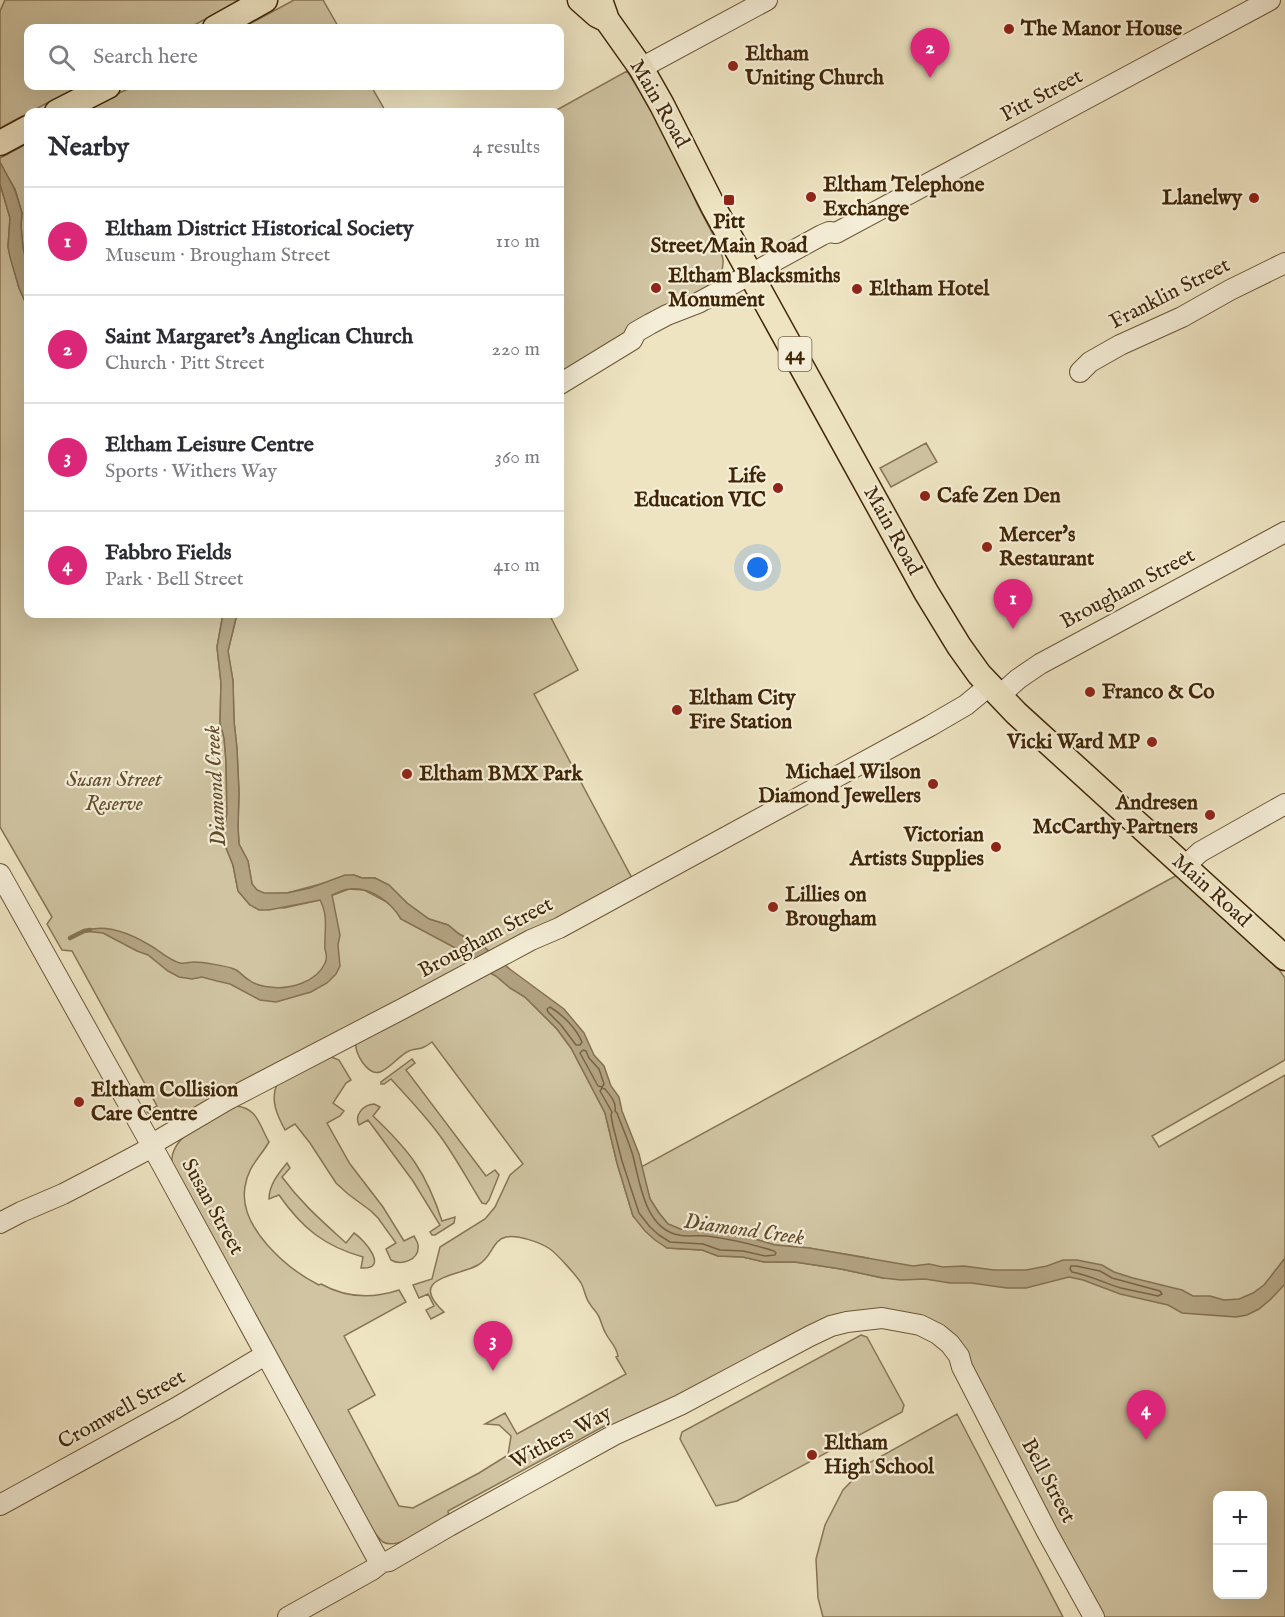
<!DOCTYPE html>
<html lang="en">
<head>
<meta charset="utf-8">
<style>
	:root { --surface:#fff; --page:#f2f2f3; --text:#2b2b33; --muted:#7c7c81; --line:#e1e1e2; --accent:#db2777 }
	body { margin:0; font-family:"IM FELL English",serif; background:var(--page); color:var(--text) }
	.controls { position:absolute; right:18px; bottom:18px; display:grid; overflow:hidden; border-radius:12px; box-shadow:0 6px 24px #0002 }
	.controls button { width:54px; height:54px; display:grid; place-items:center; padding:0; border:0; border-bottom:2px solid var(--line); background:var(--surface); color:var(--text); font:30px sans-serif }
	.you { position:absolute; left:758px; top:568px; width:21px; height:21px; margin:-15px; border:4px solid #fff; border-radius:50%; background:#1a73e8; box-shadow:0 0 0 9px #1a73e833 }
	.badge { display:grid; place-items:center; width:39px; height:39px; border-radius:50%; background:var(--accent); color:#fff; font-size:20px; font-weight:700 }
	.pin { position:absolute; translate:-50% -50px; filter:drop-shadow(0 2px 3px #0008) }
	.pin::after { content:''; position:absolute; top:32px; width:21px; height:18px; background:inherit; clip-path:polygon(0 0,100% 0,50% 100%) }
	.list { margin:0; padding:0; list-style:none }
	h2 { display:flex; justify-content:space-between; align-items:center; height:78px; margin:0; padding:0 24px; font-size:26px }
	h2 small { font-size:20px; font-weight:400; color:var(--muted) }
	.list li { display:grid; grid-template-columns:39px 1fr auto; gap:18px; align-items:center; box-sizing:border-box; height:108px; padding:0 24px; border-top:2px solid var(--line) }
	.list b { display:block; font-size:22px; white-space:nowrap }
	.list p { margin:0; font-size:20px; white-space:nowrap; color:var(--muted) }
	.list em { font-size:20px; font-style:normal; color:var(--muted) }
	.icon { flex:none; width:33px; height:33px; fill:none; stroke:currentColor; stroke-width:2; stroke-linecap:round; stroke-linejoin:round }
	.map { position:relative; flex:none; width:1285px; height:1617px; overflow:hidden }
	.search { position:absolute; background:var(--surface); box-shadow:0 6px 24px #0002; left:24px; top:24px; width:540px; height:66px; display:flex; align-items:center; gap:15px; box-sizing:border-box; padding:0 21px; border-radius:12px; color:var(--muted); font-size:22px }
	.panel { position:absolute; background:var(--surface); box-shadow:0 6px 24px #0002; left:24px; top:108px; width:540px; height:510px; border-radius:12px }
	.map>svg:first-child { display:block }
	.green { fill:#d0c4a2; stroke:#887554; stroke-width:1.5; fill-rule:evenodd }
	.water { fill:#b3a382; stroke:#857151; stroke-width:1.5 }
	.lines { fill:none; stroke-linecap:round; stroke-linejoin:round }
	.shore { stroke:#7a6444; stroke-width:1.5 }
	.stream { stroke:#857151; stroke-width:4.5 }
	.minor-casing { stroke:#6c5636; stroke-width:22 }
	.major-casing { stroke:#402607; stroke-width:27 }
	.minor { stroke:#f4edd7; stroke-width:20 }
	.major { stroke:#eee4c2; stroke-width:24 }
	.poi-dot { fill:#8f2418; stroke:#f4edd7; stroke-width:2 }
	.labels { text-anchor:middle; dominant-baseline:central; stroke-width:4.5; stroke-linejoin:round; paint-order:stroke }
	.shield { fill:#f4edd7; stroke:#766245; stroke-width:1.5 }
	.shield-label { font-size:20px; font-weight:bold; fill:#402607 }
	.poi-label { font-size:21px; font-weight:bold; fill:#402607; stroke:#f4edd7; text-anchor:start }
	.street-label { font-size:21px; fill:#402607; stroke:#f4edd7 }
	.park-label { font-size:21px; font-style:italic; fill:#644e2e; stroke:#f4edd7 }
	.water-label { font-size:22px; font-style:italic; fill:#624c2c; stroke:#f4edd7 }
</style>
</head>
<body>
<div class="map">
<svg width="1285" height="1617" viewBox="0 0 1285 1617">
	<rect width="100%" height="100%" fill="#eee4c2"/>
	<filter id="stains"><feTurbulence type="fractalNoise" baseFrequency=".00333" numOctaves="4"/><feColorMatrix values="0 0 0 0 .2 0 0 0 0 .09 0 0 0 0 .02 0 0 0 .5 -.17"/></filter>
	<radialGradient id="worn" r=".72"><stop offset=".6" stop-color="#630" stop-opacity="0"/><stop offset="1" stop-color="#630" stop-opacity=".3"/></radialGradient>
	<path class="green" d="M5,0H240L189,28H28V86H85L51,105L49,102L0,128V11Z
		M294,0H323L339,28H242Z
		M627,71C644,97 660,123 674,151C683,169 689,188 698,206C705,220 721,246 723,260C724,271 719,277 712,285L560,374V112H553Z
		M135,86H371L386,112H75Z
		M28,143V269L23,248L21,226L22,213L15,189L0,163V158Z
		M0,184L10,218L8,247L19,288L28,308V614H223L217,647L221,683L220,723L224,738L226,761L227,814L222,838L233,865L238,891L250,905L284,908L320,900L349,889L364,890L385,901L395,909L401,919L467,954L476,964L175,1120C163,1122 156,1120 147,1112L157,1106L72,951L62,950L47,924L52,917L0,827Z
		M926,443L937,462L891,487L880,468Z
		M237,614H549L578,670L534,694L633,880L492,955L484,947L459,934L448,925L429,919L407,903L389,885L375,878H362L354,875L287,893L264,894L257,890L252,884L248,861L239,844L238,827L239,793L237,749L234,721L233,681L228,651Z
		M1181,873L1268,954L1285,978V1060L1152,1136L1159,1147L1285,1075V1617H1102L966,1359L880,1313L707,1383L611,1429L608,1424L448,1511L449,1517C435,1524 398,1551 383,1542C375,1536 369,1523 363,1514L172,1165C168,1134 214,1118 236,1106C258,1108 259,1125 269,1142C259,1159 248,1166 245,1187C238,1227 287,1269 319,1285L321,1284C346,1298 372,1299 399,1290L406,1302L344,1336L375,1395L348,1410L399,1506L413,1508L479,1473L508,1455L511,1436L499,1425L485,1424L505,1413L517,1434L626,1374L616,1357L618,1356C616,1345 609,1341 605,1332C602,1327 601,1320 598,1315C596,1311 592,1308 590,1304C585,1298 585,1290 581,1283C576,1275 557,1254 550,1249C540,1242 518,1235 506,1237C492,1240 492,1258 478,1265C457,1277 406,1277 444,1312L431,1319L426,1310L434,1306L428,1294L419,1298L413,1285L432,1279L440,1247L485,1219L495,1207L510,1175L523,1164L432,1042C429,1044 427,1046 424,1047C419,1050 413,1048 407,1052C398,1057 390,1068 380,1072C368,1076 354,1053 356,1043L485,970L496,976L510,988L525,997L557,1029L571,1048L605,1113L617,1163L633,1216L667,1248L702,1250L718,1256L743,1257L764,1262H795L841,1269L883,1278L868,1258L809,1248L775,1245L744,1236L725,1233L705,1230L680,1229L668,1224L659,1213L650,1199L641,1167ZM1218,1496H1262V1594H1218Z
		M329,1056L339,1060L351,1080L346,1083L333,1103L344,1111L340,1116L327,1123L350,1164L383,1207L404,1241L414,1236C415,1238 418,1243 418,1245C420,1260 401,1266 391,1260L386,1249L396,1243L378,1218L371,1211L348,1194L336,1183L310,1143L295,1124L285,1130C277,1115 270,1100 277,1084Z
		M412,1059L415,1063L406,1070L486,1176L495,1170L499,1175L489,1200L486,1204L482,1203C469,1182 457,1160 443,1140C428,1118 409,1099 391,1079L384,1084H381V1082Z
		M374,1104L380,1107L373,1116C410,1151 426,1172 442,1221L455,1217L454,1223L435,1235H432L430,1232L440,1225L413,1181L368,1120L359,1125C354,1115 363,1105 374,1104Z
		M287,1163L290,1168L282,1177C302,1204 322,1221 346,1243L354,1233C365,1240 390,1270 361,1268L363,1257C324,1246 302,1228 279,1195L269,1199C269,1185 278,1174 287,1163Z
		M861,1335L867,1337L904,1405L902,1412L737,1501L716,1506L680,1439L682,1432Z
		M957,1414L1063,1617H823L818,1598L816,1559L825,1525L843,1490L869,1463Z"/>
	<path class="water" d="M0,162L15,190L22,213L21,226L23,248L28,269V308L19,288L10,257L8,247L10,218L0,184Z
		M223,614H237L228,651L233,681L234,721L237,749L239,793L238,827L239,844L248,861L252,884L257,890L264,893H287L310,888L345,875H354L362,878H375L389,885L407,903L429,919L448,925L459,934L484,947L511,970L564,1009L584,1033L594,1055L604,1066L611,1086L619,1097L622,1111L639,1154L650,1199L659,1213L668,1224L680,1229L705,1230L725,1233L744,1236L775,1245L809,1248L913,1266L929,1264L943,1267L964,1266L994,1270H1026L1047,1266L1063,1260H1077L1102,1265L1114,1272L1133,1278L1182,1290L1193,1296H1210L1224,1300L1239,1299L1253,1293L1264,1285L1285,1258V1284L1271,1299L1259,1309L1247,1315L1236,1317L1182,1313L1168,1305L1120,1294L1083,1280L1069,1277L1026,1288H1007L971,1283H950L925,1279L901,1280L883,1278L841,1269L795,1262H764L743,1257L718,1256L702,1250L667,1248L655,1240L645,1231L633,1216L617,1163L605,1113L571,1048L557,1029L525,997L510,988L496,976L480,967L467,954L401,919C391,902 371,887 350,889C344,889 337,893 332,895L340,935L338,945L340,966L336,974L327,983L311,992L276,1002L260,1000L230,984L217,981L202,977L192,979L179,977L168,971L148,955L137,951L103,933L84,931C108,922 136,936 156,949C163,954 172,961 180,963C184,964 190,962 194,962C202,962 227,966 234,969C240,971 243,977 249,980C254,984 264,987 270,987C289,990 317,982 325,963C328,958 326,954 325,949C324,932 329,917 320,900L269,910H259L250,905L238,891L233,865L222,838L227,814L226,761L224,738L220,723L221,683L217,647Z"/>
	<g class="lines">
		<path class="shore" d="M550,1007C563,1015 576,1028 582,1042L580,1045H576L561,1025L548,1012L547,1009Z
			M583,1050L586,1051L589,1058L599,1069L604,1084L602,1087L598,1086L580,1053Z
			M602,1088L605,1089C610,1095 617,1103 615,1111L617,1113C622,1127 629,1142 633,1156C640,1183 645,1229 679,1235C688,1237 698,1235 707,1236C730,1239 752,1244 774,1251L776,1253L775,1255L765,1256L743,1251L720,1250L703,1244L670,1242L659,1235L650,1227L639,1213L622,1161L613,1126L611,1115L612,1112L600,1091Z
			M1071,1266H1076L1100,1271L1112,1278L1160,1291L1162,1294L1158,1296C1146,1293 1133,1291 1121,1288C1104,1283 1089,1275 1072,1272L1070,1269Z"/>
		<path class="stream" d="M70,938L84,931L90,930"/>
		<g class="minor-casing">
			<path id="minor" d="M641,68L767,0
				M1080,372L1090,362L1120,345L1182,317L1230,290L1285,263
				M560,384L632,340L636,332L650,324L667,315L698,303L822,235L829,232L836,233L1270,0
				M999,696L1018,679L1040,664L1285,532
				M1185,866L1200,852L1285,804
				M0,874L152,1146L377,1558L382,1562
				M0,1223L21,1212L63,1194L111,1169L143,1152L159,1140L227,1100L402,1009L531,940L559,928L930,726L966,705L989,686
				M0,1505L176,1408L265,1355
				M288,1617L372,1570L382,1562L389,1561L449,1526L614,1435L680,1405L810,1336L831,1326L847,1322L882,1318L920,1325L938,1334L950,1344L959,1356L962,1367L1047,1532L1094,1617"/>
		</g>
		<g class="major-casing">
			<path id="major" d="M580,0L597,15L607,20
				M600,0L607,20L641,68L662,105L714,208L926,592L959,646L979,674L1016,713L1285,958
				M215,28L265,0
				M57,112L108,86
				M0,143L28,128"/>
		</g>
		<use href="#minor" class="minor"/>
		<use href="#major" class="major"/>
	</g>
	<g class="poi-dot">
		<circle cx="1009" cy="29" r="6"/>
		<circle cx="733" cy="66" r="6"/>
		<circle cx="811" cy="197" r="6"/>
		<circle cx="1254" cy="198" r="6"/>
		<rect x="723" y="194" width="12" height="12" rx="3"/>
		<circle cx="656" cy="288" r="6"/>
		<circle cx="857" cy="289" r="6"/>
		<circle cx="778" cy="488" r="6"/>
		<circle cx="925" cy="496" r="6"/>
		<circle cx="987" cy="547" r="6"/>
		<circle cx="1090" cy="692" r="6"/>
		<circle cx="677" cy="710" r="6"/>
		<circle cx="1152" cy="742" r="6"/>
		<circle cx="407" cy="774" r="6"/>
		<circle cx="933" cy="784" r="6"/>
		<circle cx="1210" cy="815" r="6"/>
		<circle cx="996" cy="847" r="6"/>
		<circle cx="773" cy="907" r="6"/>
		<circle cx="79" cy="1102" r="6"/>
		<circle cx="812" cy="1455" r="6"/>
	</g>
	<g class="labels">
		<rect class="shield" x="778.5" y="337" width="33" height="34" rx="4.5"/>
		<g class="shield-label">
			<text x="795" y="354">44</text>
		</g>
		<g class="poi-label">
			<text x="1021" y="29">The Manor House</text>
			<text x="745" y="54">Eltham<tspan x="745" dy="24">Uniting Church</tspan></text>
			<text x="823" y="185">Eltham Telephone<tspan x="823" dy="24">Exchange</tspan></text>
			<text x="1242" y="198" text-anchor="end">Llanelwy</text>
			<text x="729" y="222" text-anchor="middle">Pitt<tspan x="729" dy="24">Street/Main Road</tspan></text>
			<text x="668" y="276">Eltham Blacksmiths<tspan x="668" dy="24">Monument</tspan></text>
			<text x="869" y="289">Eltham Hotel</text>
			<text x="766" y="476" text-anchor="end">Life<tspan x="766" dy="24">Education VIC</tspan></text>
			<text x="937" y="496">Cafe Zen Den</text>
			<text x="999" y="535">Mercer's<tspan x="999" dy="24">Restaurant</tspan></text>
			<text x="1102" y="692">Franco &amp; Co</text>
			<text x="689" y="698">Eltham City<tspan x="689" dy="24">Fire Station</tspan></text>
			<text x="1140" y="742" text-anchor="end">Vicki Ward MP</text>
			<text x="921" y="772" text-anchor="end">Michael Wilson<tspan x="921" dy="24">Diamond Jewellers</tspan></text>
			<text x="419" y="774">Eltham BMX Park</text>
			<text x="1198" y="803" text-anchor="end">Andresen<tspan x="1198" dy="24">McCarthy Partners</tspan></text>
			<text x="984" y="835" text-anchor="end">Victorian<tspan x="984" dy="24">Artists Supplies</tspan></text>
			<text x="785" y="895">Lillies on<tspan x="785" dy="24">Brougham</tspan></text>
			<text x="91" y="1090">Eltham Collision<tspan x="91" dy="24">Care Centre</tspan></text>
			<text x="824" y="1443">Eltham<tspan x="824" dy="24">High School</tspan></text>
		</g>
		<g class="street-label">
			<text transform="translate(1042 96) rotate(-28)">Pitt Street</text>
			<text transform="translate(659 104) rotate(60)">Main Road</text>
			<text transform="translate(1170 294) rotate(-27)">Franklin Street</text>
			<text transform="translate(892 531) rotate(61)">Main Road</text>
			<text transform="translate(1128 589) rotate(-28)">Brougham Street</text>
			<text transform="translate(1211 891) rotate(42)">Main Road</text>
			<text transform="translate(486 938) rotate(-28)">Brougham Street</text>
			<text transform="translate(212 1207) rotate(61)">Susan Street</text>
			<text transform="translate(122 1410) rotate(-29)">Cromwell Street</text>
			<text transform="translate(561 1438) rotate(-28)">Withers Way</text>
			<text transform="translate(1048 1481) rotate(62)">Bell Street</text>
		</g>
		<g class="park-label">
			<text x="114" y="780">Susan Street<tspan x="114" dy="24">Reserve</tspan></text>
		</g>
		<g class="water-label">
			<text transform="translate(216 786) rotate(-93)">Diamond Creek</text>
			<text transform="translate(744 1230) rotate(8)">Diamond Creek</text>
		</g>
	</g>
	<rect width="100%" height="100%" filter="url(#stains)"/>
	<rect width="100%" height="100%" fill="url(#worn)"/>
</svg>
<div class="controls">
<button>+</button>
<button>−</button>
</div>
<div class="you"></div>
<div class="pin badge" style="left:1013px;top:629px">1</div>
<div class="pin badge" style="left:930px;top:78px">2</div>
<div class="pin badge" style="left:493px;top:1371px">3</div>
<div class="pin badge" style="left:1146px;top:1440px">4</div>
<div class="search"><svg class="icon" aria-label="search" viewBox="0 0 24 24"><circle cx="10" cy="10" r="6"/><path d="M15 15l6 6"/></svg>Search here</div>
<section class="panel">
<h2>Nearby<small>4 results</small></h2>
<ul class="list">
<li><span class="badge">1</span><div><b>Eltham District Historical Society</b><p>Museum · Brougham Street</p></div><em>110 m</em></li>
<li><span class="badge">2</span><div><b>Saint Margaret's Anglican Church</b><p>Church · Pitt Street</p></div><em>220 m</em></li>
<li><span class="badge">3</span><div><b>Eltham Leisure Centre</b><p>Sports · Withers Way</p></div><em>360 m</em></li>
<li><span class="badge">4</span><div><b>Fabbro Fields</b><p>Park · Bell Street</p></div><em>410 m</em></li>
</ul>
</section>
</div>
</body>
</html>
